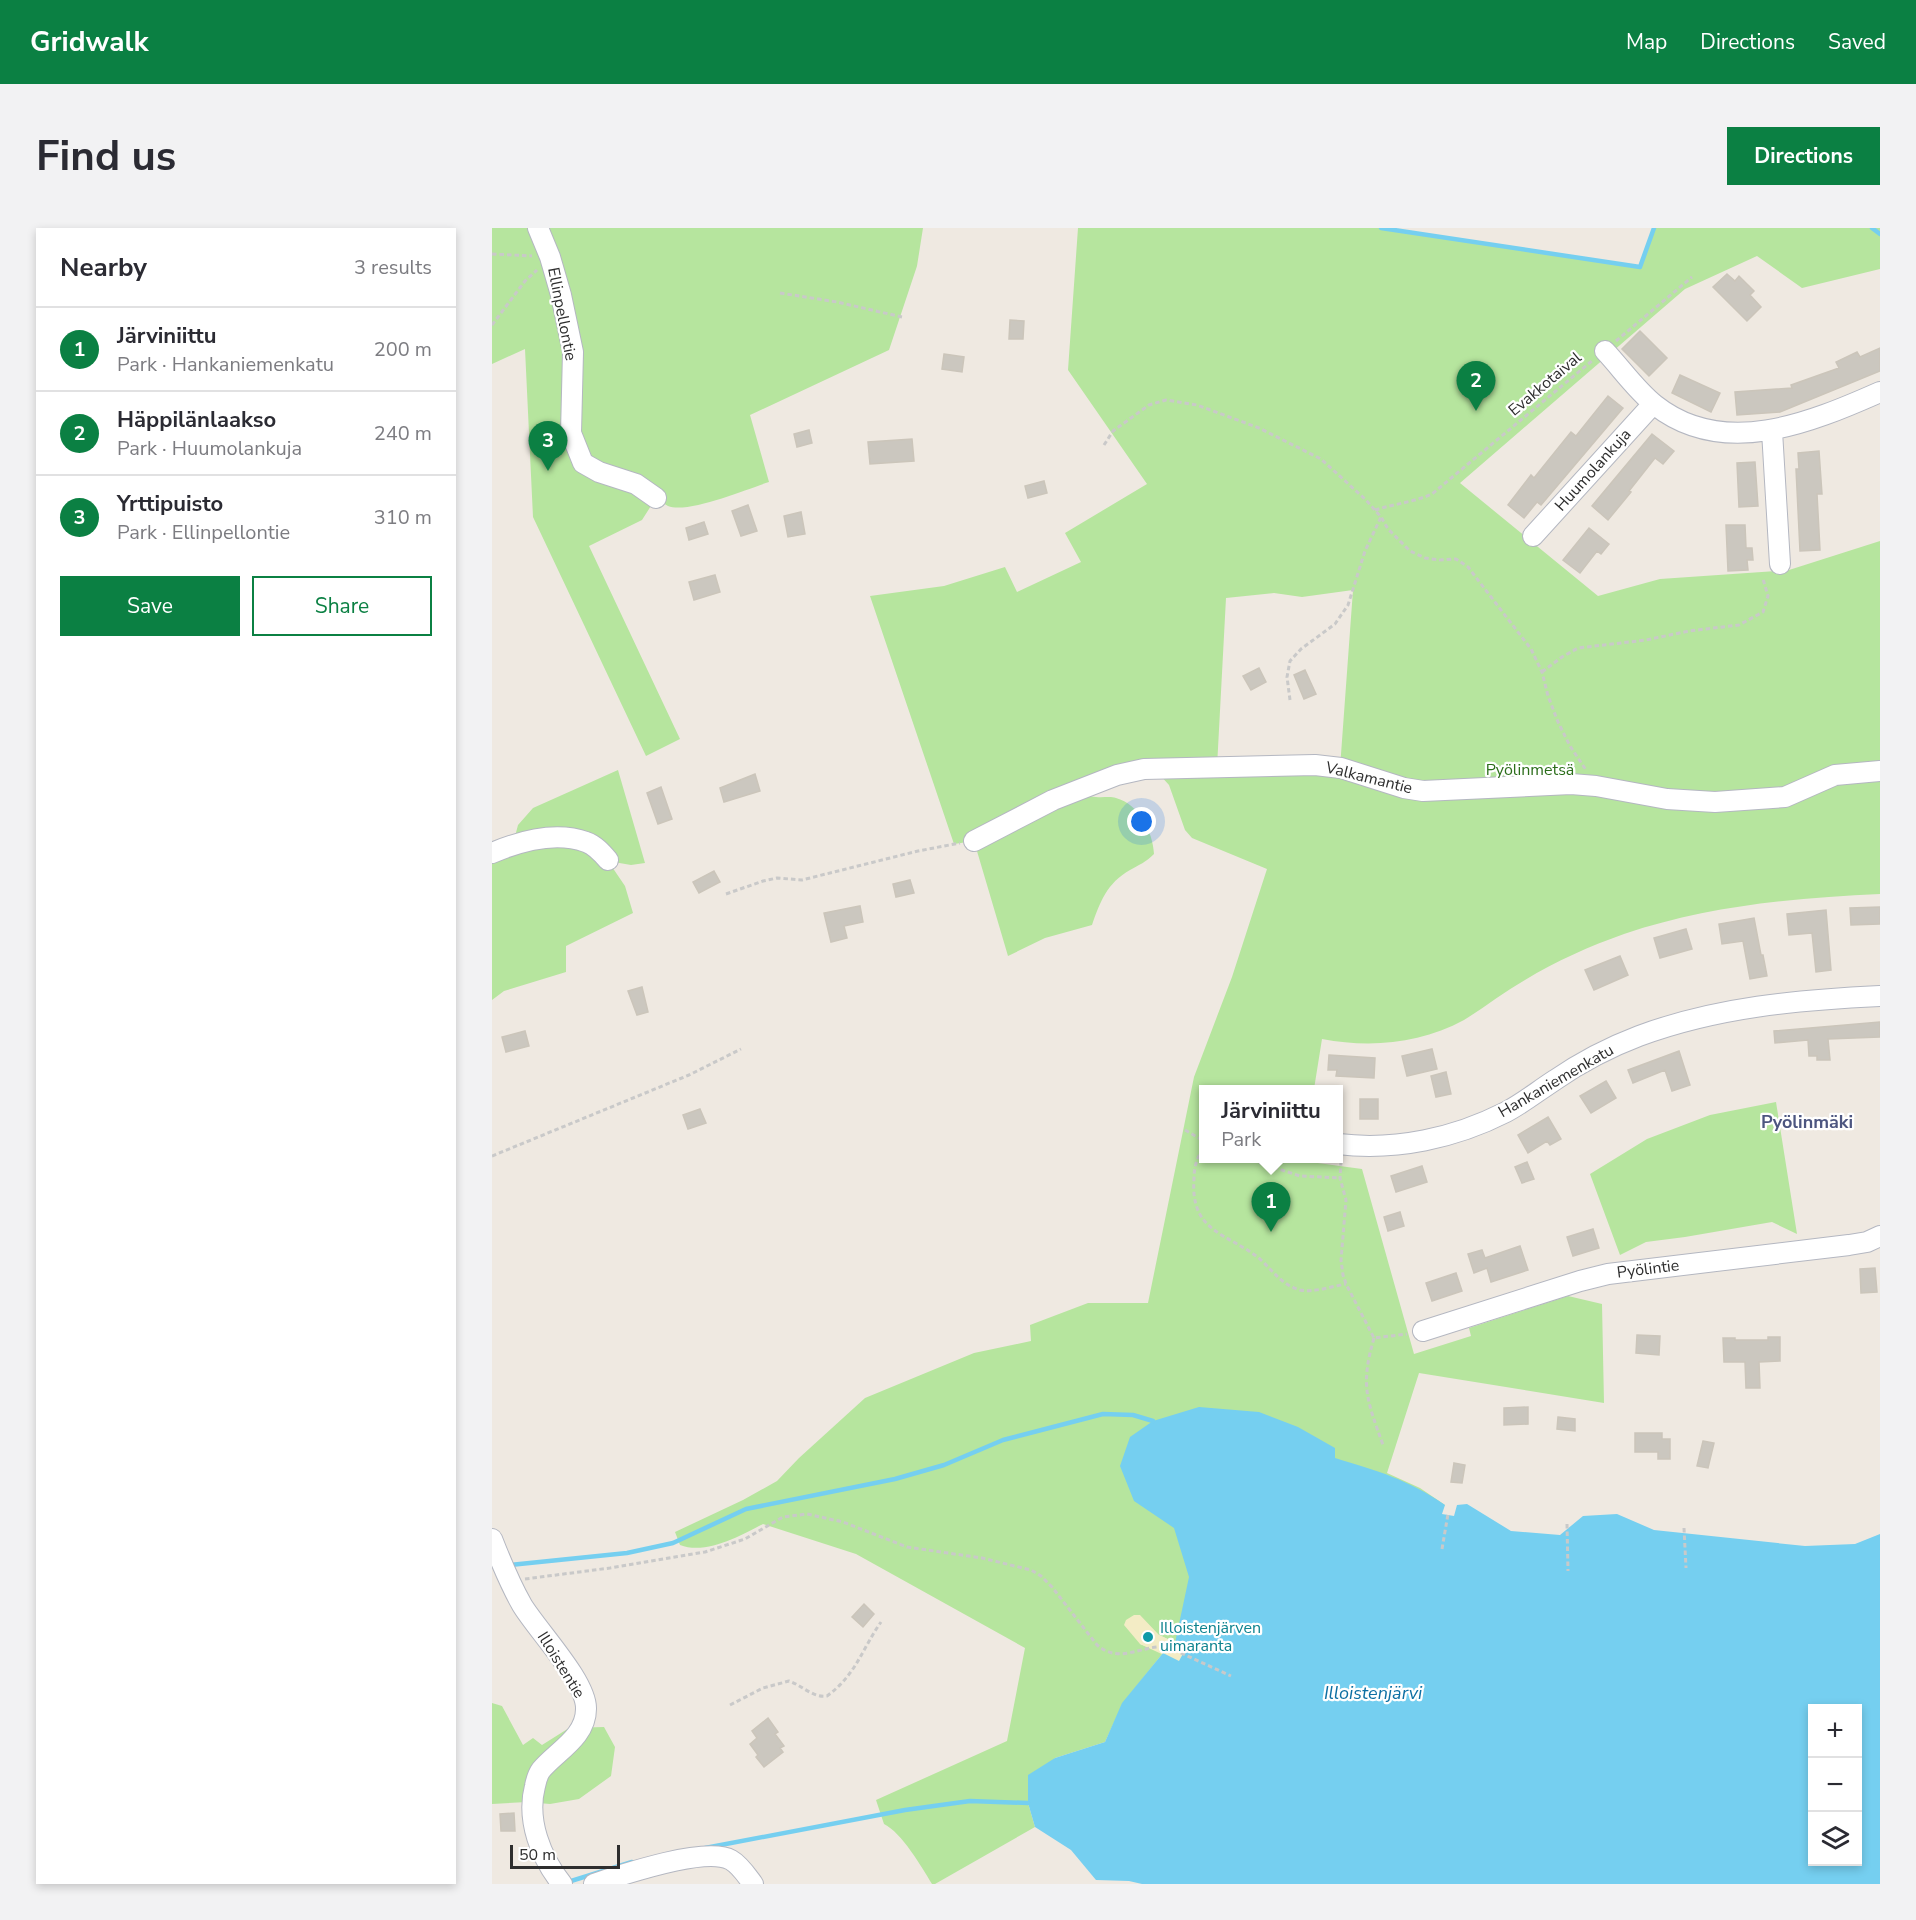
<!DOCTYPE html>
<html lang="en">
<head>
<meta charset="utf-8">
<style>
	:root { --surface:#fff; --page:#f2f2f3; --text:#2b2b33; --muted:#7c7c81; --line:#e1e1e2; --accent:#0b8043 }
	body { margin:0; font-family:"Nunito Sans",sans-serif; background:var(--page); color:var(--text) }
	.controls { position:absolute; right:18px; bottom:18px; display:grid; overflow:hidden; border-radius:0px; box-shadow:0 3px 9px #0003 }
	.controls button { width:54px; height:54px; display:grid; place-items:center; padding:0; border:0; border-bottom:2px solid var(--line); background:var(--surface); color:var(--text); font:30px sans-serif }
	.scale { position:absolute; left:18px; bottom:15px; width:110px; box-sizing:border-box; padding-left:6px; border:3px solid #2e2e2e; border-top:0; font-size:16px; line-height:21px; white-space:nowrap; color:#2e2e2e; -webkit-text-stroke:4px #fff; paint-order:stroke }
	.you { position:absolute; left:650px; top:594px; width:21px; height:21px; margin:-15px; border:4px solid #fff; border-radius:50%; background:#1a73e8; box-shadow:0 0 0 9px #1a73e833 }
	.badge { display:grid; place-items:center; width:39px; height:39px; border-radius:50%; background:var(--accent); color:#fff; font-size:20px; font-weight:700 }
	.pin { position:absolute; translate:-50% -50px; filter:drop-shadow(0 2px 3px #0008) }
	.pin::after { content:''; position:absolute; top:32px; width:21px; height:18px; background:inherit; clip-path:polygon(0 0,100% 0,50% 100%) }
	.popup { position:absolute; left:707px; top:857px; width:144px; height:78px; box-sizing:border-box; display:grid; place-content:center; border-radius:0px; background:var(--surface); filter:drop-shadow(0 2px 4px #0005); font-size:20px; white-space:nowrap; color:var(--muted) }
	.popup b { font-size:22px; color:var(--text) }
	.popup::after { content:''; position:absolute; left:50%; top:100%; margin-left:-12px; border:12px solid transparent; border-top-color:var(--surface) }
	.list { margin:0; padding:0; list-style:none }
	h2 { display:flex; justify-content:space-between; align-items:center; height:78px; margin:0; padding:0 24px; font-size:26px }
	h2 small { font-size:20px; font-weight:400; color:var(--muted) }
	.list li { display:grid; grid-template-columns:39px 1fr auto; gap:18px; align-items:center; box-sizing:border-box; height:84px; padding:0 24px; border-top:2px solid var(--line) }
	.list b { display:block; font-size:22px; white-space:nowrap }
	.list p { margin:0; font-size:20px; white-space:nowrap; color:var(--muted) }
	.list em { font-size:20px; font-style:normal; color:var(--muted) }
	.actions { display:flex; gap:12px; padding:18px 24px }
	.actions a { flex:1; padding:14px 0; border:2px solid var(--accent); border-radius:0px; text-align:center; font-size:21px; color:var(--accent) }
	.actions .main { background:var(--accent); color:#fff }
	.icon { flex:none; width:33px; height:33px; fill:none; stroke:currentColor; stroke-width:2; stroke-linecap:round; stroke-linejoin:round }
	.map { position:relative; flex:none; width:1388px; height:1656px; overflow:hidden; border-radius:0px }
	header { display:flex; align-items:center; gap:36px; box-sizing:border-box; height:84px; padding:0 30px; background:var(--accent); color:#fff }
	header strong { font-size:28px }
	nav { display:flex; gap:33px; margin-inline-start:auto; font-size:21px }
	.intro { display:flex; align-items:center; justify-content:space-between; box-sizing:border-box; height:144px; padding:0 36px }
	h1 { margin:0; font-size:42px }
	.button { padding:15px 27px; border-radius:0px; background:var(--accent); color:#fff; font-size:21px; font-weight:700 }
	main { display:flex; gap:36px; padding:0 36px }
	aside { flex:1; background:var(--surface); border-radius:0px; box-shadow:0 3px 9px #0003 }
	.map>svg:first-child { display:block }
	.green { fill:#b6e59e; fill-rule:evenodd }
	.sand { fill:#f3ecc5 }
	.water { fill:#75cff0; fill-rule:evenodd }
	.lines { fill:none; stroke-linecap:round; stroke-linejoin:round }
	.stream { stroke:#75cff0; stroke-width:4.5 }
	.building { fill:#cbc7bf; stroke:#cbc5ba; stroke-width:1.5 }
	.minor-casing { stroke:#b4b7c1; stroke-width:22 }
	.path { stroke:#c9c9c9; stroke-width:3; stroke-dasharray:4.5 3; stroke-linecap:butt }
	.minor { stroke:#fff; stroke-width:20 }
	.culture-dot { fill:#0f9aa8; stroke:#fff; stroke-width:2 }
	.labels { text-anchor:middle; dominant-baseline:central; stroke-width:4.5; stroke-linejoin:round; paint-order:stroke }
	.street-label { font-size:16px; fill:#2e2e2e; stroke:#fff }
	.park-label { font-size:16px; fill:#2c6e1b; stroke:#fff }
	.culture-label { font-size:16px; fill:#0d838f; stroke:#fff; text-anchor:start }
	.neighbourhood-label { font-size:18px; font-weight:bold; fill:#4d5680; stroke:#fff }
	.water-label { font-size:18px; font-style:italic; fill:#0d6fa3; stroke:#fff }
</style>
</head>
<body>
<header>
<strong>Gridwalk</strong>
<nav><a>Map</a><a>Directions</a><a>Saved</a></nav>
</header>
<div class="intro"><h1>Find us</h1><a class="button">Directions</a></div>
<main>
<aside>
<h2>Nearby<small>3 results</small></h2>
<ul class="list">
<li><span class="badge">1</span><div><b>Järviniittu</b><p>Park · Hankaniemenkatu</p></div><em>200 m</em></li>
<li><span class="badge">2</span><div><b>Häppilänlaakso</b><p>Park · Huumolankuja</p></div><em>240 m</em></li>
<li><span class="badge">3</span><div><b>Yrttipuisto</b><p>Park · Ellinpellontie</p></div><em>310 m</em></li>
</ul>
<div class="actions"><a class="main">Save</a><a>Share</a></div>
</aside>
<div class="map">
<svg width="1388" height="1656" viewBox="0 0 1388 1656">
	<rect width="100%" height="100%" fill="#efe9e1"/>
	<path class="green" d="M0,0H431L425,38L397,122L258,187L277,254C255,261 196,286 176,278C172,276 168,273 164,270L150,292L97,318L188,511L154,528L41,289L33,121L0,136Z
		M586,0H889L1148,39L1162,0H1388V41L1310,60L1265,28L1193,61L968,255L1106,368L1168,351L1297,342L1388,313V666C1301,670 1215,678 1132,706C1098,718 1064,733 1033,752C1012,764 993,779 972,792C928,816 878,820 830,811L822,861L712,862V930L811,931V933L870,941L922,1126L979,1108L977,1100L1076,1068L1110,1076L1112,1175L927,1145L895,1245L928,1260L953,1277L726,1434L667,1407L648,1416L671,1425L631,1475L613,1514L563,1530L536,1575L543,1599L443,1656H440C429,1638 410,1605 392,1596L384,1572L515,1513L533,1420L364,1326L271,1296C248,1308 214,1327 188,1317L183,1304L251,1272L285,1253L307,1230L373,1170L482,1125L539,1113L538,1097L596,1075H656L702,849L740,749L775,641L700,610L693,602L677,557L667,546L581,565C589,566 597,569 604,569C611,570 618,568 624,570C647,576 661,604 662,626C654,634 647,637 638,642C615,655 608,674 600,697L553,710L516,728L482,613L462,616L378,368L452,358L513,339L525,364L589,334L573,305L655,256L576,142ZM861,362L848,540L725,539L734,370L782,365L810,369Z
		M126,542L153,635L139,637L116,633L133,658L141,685L74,718V744L12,763L0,772V625L21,616L26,597L41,580Z
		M1284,874L1305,1006L1280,994L1193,1009L1154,1014L1128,1027L1098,946L1155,911L1218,887Z
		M0,1475L10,1478L31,1517L41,1510L50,1517L77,1500L112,1499L123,1519L119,1548L87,1571L58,1576L35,1574L0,1576Z"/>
	<path class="sand" d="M642,1387H648L667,1407L694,1420L687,1434L648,1416L632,1397L634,1392Z"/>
	<path class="water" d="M707,1179L767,1184L806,1199L843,1220V1230C886,1243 915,1251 953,1277L950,1286L962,1288L965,1277L975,1276L1019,1303L1068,1307L1091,1288L1125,1286L1162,1302L1313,1318L1363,1316L1388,1306V1656H650L637,1653L604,1652L579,1622L543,1599L536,1575V1547L563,1530L613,1514L630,1475L671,1425L687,1433L694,1420L683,1415L697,1349L682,1300L642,1273L628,1238L638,1209L661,1193ZM1366,1480V1634H1320V1480Z"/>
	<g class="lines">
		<path class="stream" d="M889,0L1148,39L1162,0
			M1380,0L1388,6
			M18,1337L135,1325L181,1315L254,1281L403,1251L452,1237L511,1212L611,1186L641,1187L661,1193
			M213,1620L413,1582L478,1573L536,1575
			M76,1654L140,1634"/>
	</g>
	<path class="building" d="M1235,46L1243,53L1247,48L1262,63L1258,67L1269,79L1255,93L1221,59Z
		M518,92L532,93L531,111H517Z
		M1148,103L1175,130L1157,148L1130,121Z
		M1388,120V143L1288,184L1245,187L1243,164L1300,160L1299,157L1347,140L1344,134L1365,124L1368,129Z
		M452,126L472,129L470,144L450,141Z
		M1188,147L1228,165L1219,184L1180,165Z
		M1116,168L1131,180L1049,277L1045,274L1032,290L1016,277L1039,247L1042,250L1079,204L1084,208Z
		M317,202L320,215L305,219L302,206Z
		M1160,206L1182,223L1171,236L1163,230L1137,263L1139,264L1116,292L1100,278Z
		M420,211L422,233L378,236L376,214Z
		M1327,223L1330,266H1325L1328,322L1308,323L1304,241H1307L1306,225Z
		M1263,234L1266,278L1247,279L1245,235Z
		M552,253L555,265L536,270L533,258Z
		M256,277L265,303L249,308L240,283Z
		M309,284L313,306L296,309L292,288Z
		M212,294L216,306L197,312L194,300Z
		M1234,297H1253L1254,320H1260L1261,332H1255L1256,342L1236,343Z
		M1097,300L1117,316L1109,326L1105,323L1088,345L1071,332Z
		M223,347L228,364L202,372L197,354Z
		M767,440L774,454L759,462L751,448Z
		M813,442L824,466L812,471L802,447Z
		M263,546L268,563L232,574L228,560Z
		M169,559L180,591L166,596L155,565Z
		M222,643L228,654L207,665L201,654Z
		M418,652L422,665L404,669L401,656Z
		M368,678L371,694L352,698L355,710L339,714L332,685Z
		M1388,679V696L1359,697L1358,680Z
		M1334,682L1339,742L1324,744L1320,705L1297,707L1295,686Z
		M1262,690L1269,727H1271L1275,748L1258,751L1251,713L1230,716L1227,696Z
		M1194,701L1200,721L1168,730L1162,710Z
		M1128,728L1136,747L1102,762L1093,742Z
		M150,759L156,784L145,787L136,763Z
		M1388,794V809L1336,811L1338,832H1325V828H1317L1316,812L1283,815L1282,803Z
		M33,803L37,818L14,824L10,809Z
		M940,821L945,841L915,848L910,828Z
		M1187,823L1198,857L1180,863L1173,842L1141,855L1136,842Z
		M837,827L883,830L882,850L844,848L845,842H836Z
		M954,844L959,866L944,869L939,848Z
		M1114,853L1124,870L1099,885L1088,868Z
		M868,871H886V891H868Z
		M208,881L214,895L196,901L191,887Z
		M1056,889L1069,911L1058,917L1055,913L1036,925L1026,907Z
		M1035,934L1042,951L1030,955L1023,939Z
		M930,938L935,954L904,964L899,948Z
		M908,984L912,998L896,1003L892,989Z
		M1101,1001L1107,1020L1081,1028L1075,1009Z
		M1028,1018L1036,1042L999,1054L995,1040L982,1045L976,1026L990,1022L993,1030Z
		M1383,1040L1385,1064L1369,1065L1368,1041Z
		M964,1045L970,1063L940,1073L934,1055Z
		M1145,1107L1168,1108L1167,1127L1144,1125Z
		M1276,1109H1288V1133L1267,1134L1268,1160H1254L1253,1134H1232L1231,1110H1243V1112H1276Z
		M1036,1179V1196L1012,1197V1180Z
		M1066,1189L1083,1191V1203L1065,1201Z
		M1143,1205H1170V1211H1178V1231H1166V1224H1143Z
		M1211,1213L1222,1215L1216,1240L1205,1238Z
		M962,1235L973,1237L970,1255L959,1254Z
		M372,1376L382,1386L371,1399L360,1389Z
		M276,1490L286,1504L283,1506L292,1518L288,1520L291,1524L272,1539L264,1529L266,1527L258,1516L265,1510L260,1503Z
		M22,1585L23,1603H9L8,1586Z"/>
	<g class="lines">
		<g class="minor-casing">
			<path id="minor" d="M46,0L58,29L69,67L81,124L79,205L91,235L107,244L144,256L164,270
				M1113,123C1129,140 1144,162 1163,177C1231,231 1318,195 1388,164
				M1280,203L1288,336
				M1041,308L1161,176
				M482,613L561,572L625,547L652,541L823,537L849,540L912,560L931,563L1079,556L1104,558L1175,571L1223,574L1293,569L1343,547L1388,543
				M0,625C28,613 64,603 94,614C103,617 110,625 116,632
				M846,916C904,923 963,910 1014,884C1031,875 1046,863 1063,852C1089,834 1118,819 1147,808C1225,779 1306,772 1388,768
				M931,1103L1088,1053L1116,1046L1357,1017L1375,1014L1388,1008
				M0,1311C9,1334 18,1356 30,1377C45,1402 95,1454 94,1481C94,1509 65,1523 49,1542C46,1546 44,1553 43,1558C34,1592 49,1630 70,1656
				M102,1656C129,1647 214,1618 239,1632C248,1637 255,1648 261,1656"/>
		</g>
		<path class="path" d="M0,26L40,28
			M288,65L345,74L410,89
			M0,97L33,53L45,42
			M1124,113L1200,49
			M612,217L621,203L657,177L674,172L705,177L767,200L829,231L874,272L889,289L896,301L918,323L933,330L948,332L964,331L976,339L1039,421L1050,444L1056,468L1066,494L1078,518L1094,542
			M883,282C902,276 922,274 940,266L1101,132
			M1050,444L1070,429L1086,420L1154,412L1197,403L1247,397L1271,384L1276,368L1271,351
			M798,472L795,449L798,433L809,421L843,396L856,377L873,323L889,289
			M234,666L271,653L285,650L310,652L426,623L468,615
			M693,902L712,913
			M712,921C704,929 702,941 702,951C698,1005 736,1005 768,1031C781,1043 790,1057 808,1062C821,1065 841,1058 854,1056
			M0,928L197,847L249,821
			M753,930L808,948L848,950
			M849,933L848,950L854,972L849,1032L851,1047L854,1056L882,1110L915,1106
			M882,1110C868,1158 875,1172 891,1217
			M1075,1296L1076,1343
			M1192,1300L1194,1340
			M950,1321L956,1286
			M33,1351L118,1340L213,1324L253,1311L291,1289L315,1286L351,1294L415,1319L490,1330L539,1342L549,1348L560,1359L605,1417C629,1437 649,1416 676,1419L739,1448
			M238,1477L271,1460L297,1453C311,1458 321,1470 335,1468C364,1447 370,1421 389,1394"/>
		<use href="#minor" class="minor"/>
	</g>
	<circle class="culture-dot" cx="656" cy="1409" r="6"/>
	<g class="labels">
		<g class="street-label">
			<text transform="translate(70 86) rotate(79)">Ellinpellontie</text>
			<text transform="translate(1053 156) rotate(-40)">Evakkotaival</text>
			<text transform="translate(1101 242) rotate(-48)">Huumolankuja</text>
			<text transform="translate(877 550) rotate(14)">Valkamantie</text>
			<text transform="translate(1064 853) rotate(-30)">Hankaniemenkatu</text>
			<text transform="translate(1156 1041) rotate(-7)">Pyölintie</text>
			<text transform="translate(69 1437) rotate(58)">Illoistentie</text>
		</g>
		<g class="park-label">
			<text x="1038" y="542">Pyölinmetsä</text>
		</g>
		<g class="culture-label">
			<text x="668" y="1400">Illoistenjärven<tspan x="668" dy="18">uimaranta</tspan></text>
		</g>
		<g class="neighbourhood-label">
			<text x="1315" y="894">Pyölinmäki</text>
		</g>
		<g class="water-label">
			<text x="881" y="1465">Illoistenjärvi</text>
		</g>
	</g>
</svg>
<div class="controls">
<button>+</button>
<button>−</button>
<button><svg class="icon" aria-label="layers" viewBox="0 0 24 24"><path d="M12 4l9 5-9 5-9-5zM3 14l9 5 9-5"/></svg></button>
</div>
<div class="scale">50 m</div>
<div class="you"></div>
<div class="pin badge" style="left:779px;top:1004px">1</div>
<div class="popup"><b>Järviniittu</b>Park</div>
<div class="pin badge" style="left:984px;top:183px">2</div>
<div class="pin badge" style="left:56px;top:243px">3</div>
</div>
</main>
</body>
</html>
